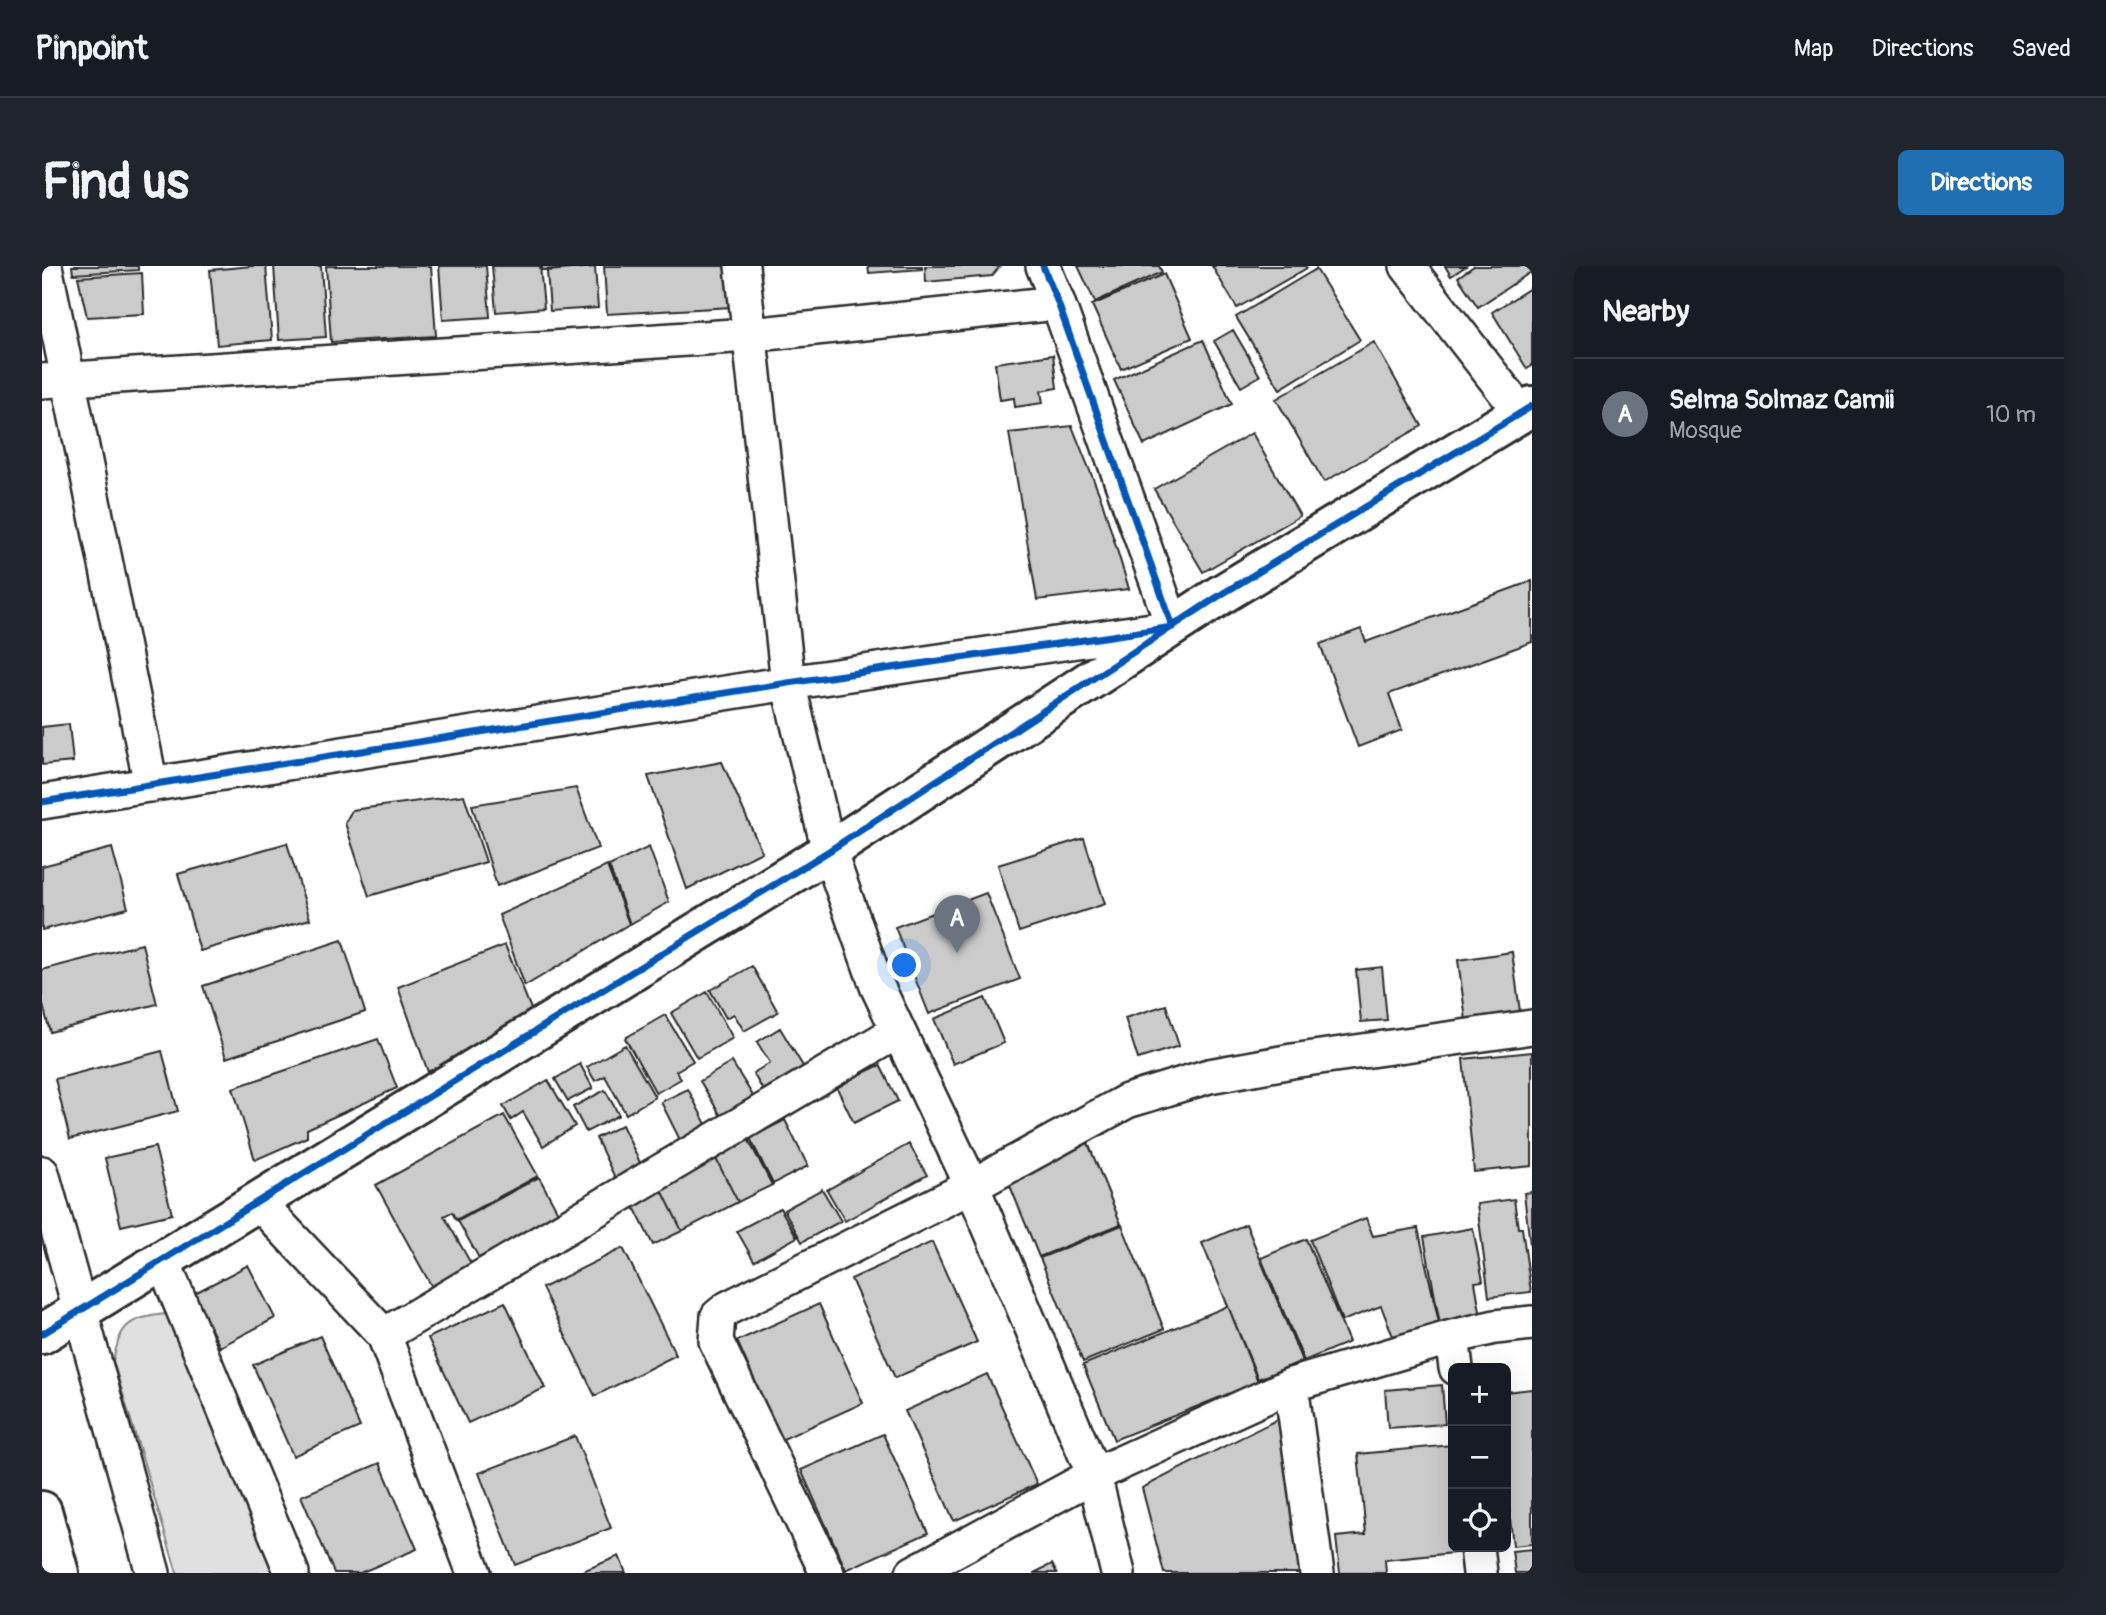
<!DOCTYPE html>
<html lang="en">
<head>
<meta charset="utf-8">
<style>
	:root { --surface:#171b24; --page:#20242c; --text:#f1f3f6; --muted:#9ea1a6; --line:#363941; --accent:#1f6fb2 }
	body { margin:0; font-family:Pangolin,sans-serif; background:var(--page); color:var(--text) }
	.controls { position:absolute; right:21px; bottom:21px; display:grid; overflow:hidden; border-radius:10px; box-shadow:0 7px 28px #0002 }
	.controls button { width:63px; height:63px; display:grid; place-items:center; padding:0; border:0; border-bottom:2px solid var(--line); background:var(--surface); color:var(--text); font:35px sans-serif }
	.you { position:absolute; left:863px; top:700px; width:24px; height:24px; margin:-18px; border:5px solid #fff; border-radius:50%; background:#1a73e8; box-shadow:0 0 0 10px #1a73e833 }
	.badge { display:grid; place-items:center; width:46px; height:46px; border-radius:50%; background:var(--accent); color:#fff; font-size:23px; font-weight:700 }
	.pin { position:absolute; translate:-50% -58px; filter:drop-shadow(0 2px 4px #0008) }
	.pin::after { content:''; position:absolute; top:37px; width:24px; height:21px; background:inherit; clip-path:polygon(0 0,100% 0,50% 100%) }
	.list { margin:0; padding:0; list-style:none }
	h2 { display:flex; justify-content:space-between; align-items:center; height:91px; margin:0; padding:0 28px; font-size:30px }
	h2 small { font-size:23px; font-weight:400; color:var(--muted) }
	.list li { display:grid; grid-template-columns:46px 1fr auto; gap:21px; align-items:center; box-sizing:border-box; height:112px; padding:0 28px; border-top:2px solid var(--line) }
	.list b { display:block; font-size:26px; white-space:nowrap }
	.list p { margin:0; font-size:23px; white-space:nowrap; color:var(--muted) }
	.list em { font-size:23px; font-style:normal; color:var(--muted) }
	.icon { flex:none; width:38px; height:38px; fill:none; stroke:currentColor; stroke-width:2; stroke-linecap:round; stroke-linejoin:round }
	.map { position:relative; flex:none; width:1490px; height:1307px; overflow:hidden; border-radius:10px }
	header { display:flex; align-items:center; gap:42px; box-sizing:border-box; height:98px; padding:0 35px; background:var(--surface); border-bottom:2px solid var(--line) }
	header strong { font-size:33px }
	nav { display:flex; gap:38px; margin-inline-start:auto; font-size:24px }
	.intro { display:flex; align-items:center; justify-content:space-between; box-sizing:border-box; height:168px; padding:0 42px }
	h1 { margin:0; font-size:49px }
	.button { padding:18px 32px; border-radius:10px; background:var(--accent); color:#fff; font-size:24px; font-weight:700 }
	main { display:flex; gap:42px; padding:0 42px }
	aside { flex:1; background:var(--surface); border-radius:10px; box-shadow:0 7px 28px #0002 }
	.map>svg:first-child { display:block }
	.green { fill:#e0e0e0; stroke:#868686; stroke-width:2 }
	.building { fill:#cbcbcb; stroke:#2b2b2b; stroke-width:2 }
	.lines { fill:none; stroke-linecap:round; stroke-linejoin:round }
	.minor-casing { stroke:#2b2b2b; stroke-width:38 }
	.tertiary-casing { stroke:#2b2b2b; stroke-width:44 }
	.trunk-casing { stroke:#2b2b2b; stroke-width:44 }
	.minor { stroke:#fff; stroke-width:33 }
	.tertiary { stroke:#fff; stroke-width:38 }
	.trunk { stroke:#fff; stroke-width:38 }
	.cycleway-casing { stroke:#fff; stroke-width:11 }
	.cycleway { stroke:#0057b8; stroke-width:7 }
</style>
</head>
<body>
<header>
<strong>Pinpoint</strong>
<nav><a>Map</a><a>Directions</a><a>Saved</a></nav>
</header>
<div class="intro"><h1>Find us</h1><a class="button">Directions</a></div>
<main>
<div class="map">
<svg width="1490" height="1307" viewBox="0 0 1490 1307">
	<rect width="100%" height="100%" fill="#fff"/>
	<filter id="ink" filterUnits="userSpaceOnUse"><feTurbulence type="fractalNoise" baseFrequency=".0143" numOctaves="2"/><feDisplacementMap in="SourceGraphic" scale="14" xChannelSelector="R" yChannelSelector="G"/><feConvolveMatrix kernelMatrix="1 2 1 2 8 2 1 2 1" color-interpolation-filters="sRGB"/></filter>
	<g filter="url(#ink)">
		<path class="green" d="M123,1048L130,1051L234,1307H135L71,1095C79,1058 85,1053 123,1048Z"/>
		<path class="building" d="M30,0H96V4L31,8Z
			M210,0H224L230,74L175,79L168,4Z
			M232,0H279L284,71L237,74Z
			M284,0H389L394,70L289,76Z
			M397,0H444L448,51L401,54Z
			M450,0H498L502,42L454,46Z
			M500,0H547L500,4Z
			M562,0H687L690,41L565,48Z
			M826,0H880V3L827,7Z
			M883,0H958L950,10L884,16Z
			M1036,0H1117L1120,6L1053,36Z
			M1170,0H1263L1265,2L1195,42Z
			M1403,0H1424L1409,10Z
			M1432,0H1485L1489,6L1436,41L1416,11Z
			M553,1L556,42L508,45L505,5Z
			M1274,3L1318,74L1238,123L1194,51Z
			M100,7L102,48L45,51L36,11Z
			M1122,8L1150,72L1079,103L1050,39Z
			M1490,21V100L1485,103L1450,46Z
			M1191,64L1218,110L1199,121L1172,75Z
			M1161,74L1190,138L1102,179L1072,114Z
			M1332,76L1380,160L1282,216L1234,133Z
			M1011,89L1015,122L999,125L1001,137L973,141L972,132L958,134L953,97Z
			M1030,160L1060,235L1087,323L995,334L967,167Z
			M1210,167L1258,250L1161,306L1112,223Z
			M1490,315V376L1347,428L1360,464L1316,481L1278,378L1319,363L1324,376Z
			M27,458L31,496L0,499V461Z
			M680,496L720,586L645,623L606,510Z
			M534,522L556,582L455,620L430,539Z
			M422,529L444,596L327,630L303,557L310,544Z
			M1042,572L1063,638L977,666L956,599Z
			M245,577L268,653L158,685L136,608Z
			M607,581L627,636L588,658L567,600Z
			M70,582L86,642L0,664V600Z
			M565,600L587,658L483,720L457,649Z
			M944,627L978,713L887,748L853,661Z
			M300,674L323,746L184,792L161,720Z
			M100,678L115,738L8,766L0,735V704Z
			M463,679L491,748L386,806L356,721Z
			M1470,686L1478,746L1424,754L1416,694Z
			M710,700L736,746L702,765L692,748L684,752L668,724Z
			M1340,701L1345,754L1319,756L1314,704Z
			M665,726L691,772L655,792L629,747Z
			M943,732L962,777L911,798L892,753Z
			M1124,739L1137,780L1096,793L1083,752Z
			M623,749L651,795L634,805L639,813L614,827L583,772Z
			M738,762L765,807L725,831L711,807L728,797L715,776Z
			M336,773L355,822L265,863V871L213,894L191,822Z
			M583,779L613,831L584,848L563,810L553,815L545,801Z
			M120,785L136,845L28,873L13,813Z
			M1490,786V900L1432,906L1421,793Z
			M690,796L711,830L679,850L658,815Z
			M538,798L551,822L526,835L513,813Z
			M838,799L856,835L812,857L794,820Z
			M506,814L533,860L501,880L481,846L469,854L461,840Z
			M646,823L668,866L641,880L619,836Z
			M563,824L577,849L544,866L531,841Z
			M462,849L496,910L414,954L410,946L402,950L431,1001L391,1023L334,919Z
			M743,854L766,900L731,918L708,872Z
			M580,859L601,903L575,916L554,872Z
			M706,873L730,919L696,936L673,891Z
			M1046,877L1079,958L997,991L964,910Z
			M867,878L885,909L803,955L785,924Z
			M113,881L130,948L79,960L63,892Z
			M673,891L696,936L640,965L617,918Z
			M497,911L517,948L437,992L416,955Z
			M617,918L640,965L611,979L588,933Z
			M780,923L799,955L760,976L742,944Z
			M1490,926V997L1482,927Z
			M1472,933L1476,962H1480L1489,1026L1447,1031L1435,938Z
			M738,942L755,971L712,995L695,965Z
			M1324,952L1331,970L1376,962L1399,1066L1356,1083L1339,1040L1300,1055L1268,974Z
			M1204,958L1260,1095L1216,1113L1160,977Z
			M1080,959L1122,1063L1041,1096L998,992Z
			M1431,962L1441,1015L1433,1016L1440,1057L1399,1064L1382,971Z
			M1264,973L1307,1076L1262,1095L1219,992Z
			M890,976L935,1076L853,1112L809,1013Z
			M581,982L634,1089L553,1130L500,1022Z
			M206,999L233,1052L178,1081L151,1028Z
			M463,1036L503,1122L426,1157L386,1072Z
			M777,1038L821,1137L739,1174L695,1075Z
			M1186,1040L1216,1116L1072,1174L1041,1099Z
			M278,1070L318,1161L251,1190L211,1099Z
			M945,1108L995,1218L912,1255L863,1145Z
			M1400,1119L1403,1158L1346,1162L1343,1124Z
			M1490,1123V1278L1471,1280L1464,1215V1126Z
			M1238,1152L1267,1307H1122L1100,1222Z
			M841,1168L886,1267L804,1304L759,1204Z
			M533,1170L569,1262L473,1299L437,1207Z
			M1410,1179L1411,1281H1420L1421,1286L1343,1294L1344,1307H1298L1294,1271L1324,1268L1316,1188Z
			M338,1197L375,1283L318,1307H292L259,1230Z
			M1490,1283V1307H1473L1470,1285Z
			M577,1290L584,1307H536Z
			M1010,1298L1015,1307H992Z"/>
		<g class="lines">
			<g class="minor-casing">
				<path id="minor" d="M3,0L109,519
					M700,0L746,417L787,585L835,720L930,920L1052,1209L1076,1307
					M1365,0L1478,145
					M0,115L707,69L1016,37
					M0,536L746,417L1131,361L1016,37L1001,0
					M0,907L111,1307
					M216,936L342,1069L432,1307
					M121,995L250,1307
					M342,1069L856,765
					M1410,1071L1414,1102
					M1249,1119L1275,1307
					M1435,1281L1438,1307
					M785,1307L674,1075L676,1050L686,1042L930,920L1085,835L1167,810L1250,795L1490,761
					M871,1307L1052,1209L1249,1119L1410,1071L1453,1061L1490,1057"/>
			</g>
			<g class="tertiary-casing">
				<path id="tertiary" d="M0,1068L787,585L1180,328L1490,140"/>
			</g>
			<g class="trunk-casing">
				<path id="trunk" d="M0,1245L17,1307"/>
			</g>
			<use href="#minor" class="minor"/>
			<use href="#tertiary" class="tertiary"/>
			<use href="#trunk" class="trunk"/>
			<g class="cycleway-casing">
				<path id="cycleway" d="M0,536L746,417L1131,361L1016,37L1001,0
					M0,1068L787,585L1180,328L1490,140"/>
			</g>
			<use href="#cycleway" class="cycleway"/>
		</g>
	</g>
</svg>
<div class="controls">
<button>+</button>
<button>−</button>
<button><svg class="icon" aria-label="locate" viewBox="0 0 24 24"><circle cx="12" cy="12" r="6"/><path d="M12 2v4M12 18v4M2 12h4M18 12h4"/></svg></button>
</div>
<div class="you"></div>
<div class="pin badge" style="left:915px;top:687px;background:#6b7280">A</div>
</div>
<aside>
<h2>Nearby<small></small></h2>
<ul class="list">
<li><span class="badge" style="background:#6b7280">A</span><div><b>Selma Solmaz Camii</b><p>Mosque</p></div><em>10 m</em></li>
</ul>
</aside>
</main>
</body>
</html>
